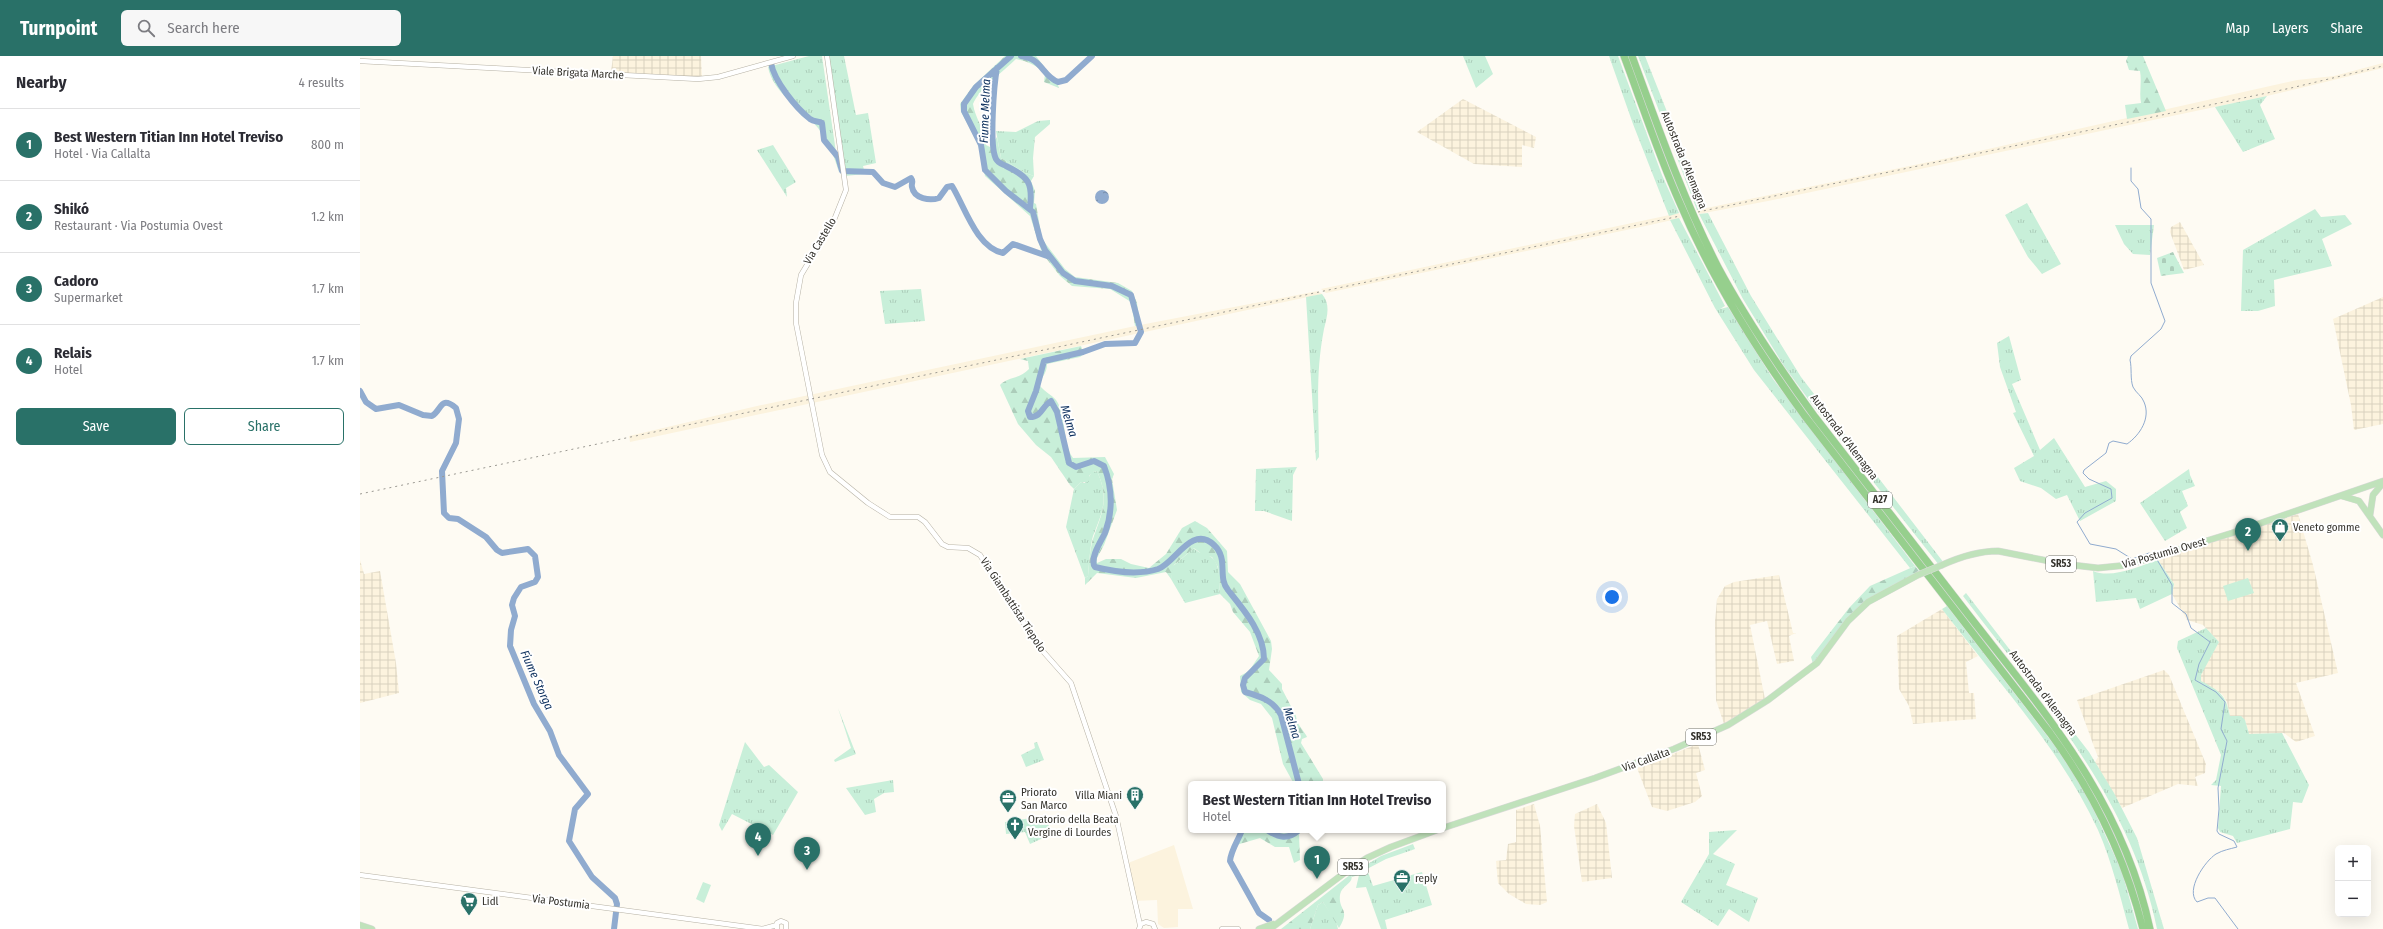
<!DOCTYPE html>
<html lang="en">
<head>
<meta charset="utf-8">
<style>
	:root { --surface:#fff; --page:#f7f7f7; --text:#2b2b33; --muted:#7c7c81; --line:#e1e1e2; --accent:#297168 }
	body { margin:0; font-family:"Fira Sans Condensed",sans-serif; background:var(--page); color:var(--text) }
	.controls { position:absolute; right:12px; bottom:12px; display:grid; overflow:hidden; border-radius:6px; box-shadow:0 4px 16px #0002 }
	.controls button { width:36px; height:36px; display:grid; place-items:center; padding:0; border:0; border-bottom:1px solid var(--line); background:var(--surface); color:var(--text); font:20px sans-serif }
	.you { position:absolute; left:1252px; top:541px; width:14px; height:14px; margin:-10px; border:3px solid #fff; border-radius:50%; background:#1a73e8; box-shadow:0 0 0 6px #1a73e833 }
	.badge { display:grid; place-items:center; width:26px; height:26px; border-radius:50%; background:var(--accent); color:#fff; font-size:13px; font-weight:700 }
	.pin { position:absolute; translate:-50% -33px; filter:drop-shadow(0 1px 2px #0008) }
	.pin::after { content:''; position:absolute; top:21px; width:14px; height:12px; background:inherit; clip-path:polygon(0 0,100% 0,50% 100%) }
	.popup { position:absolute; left:828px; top:725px; width:258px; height:52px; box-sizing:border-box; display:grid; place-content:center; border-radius:6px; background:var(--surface); filter:drop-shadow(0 1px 3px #0005); font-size:13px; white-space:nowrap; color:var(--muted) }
	.popup b { font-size:15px; color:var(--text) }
	.popup::after { content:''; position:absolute; left:50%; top:100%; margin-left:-8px; border:8px solid transparent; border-top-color:var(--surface) }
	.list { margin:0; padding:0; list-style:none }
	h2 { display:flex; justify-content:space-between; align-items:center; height:52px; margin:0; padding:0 16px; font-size:17px }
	h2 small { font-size:13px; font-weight:400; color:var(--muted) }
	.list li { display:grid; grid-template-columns:26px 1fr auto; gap:12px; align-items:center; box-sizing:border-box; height:72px; padding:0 16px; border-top:1px solid var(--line) }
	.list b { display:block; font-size:15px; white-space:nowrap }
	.list p { margin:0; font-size:13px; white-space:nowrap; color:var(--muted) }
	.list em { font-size:13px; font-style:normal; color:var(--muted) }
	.actions { display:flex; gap:8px; padding:12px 16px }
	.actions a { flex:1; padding:9px 0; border:1px solid var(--accent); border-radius:6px; text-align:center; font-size:14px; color:var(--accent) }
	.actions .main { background:var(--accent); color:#fff }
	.icon { flex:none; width:22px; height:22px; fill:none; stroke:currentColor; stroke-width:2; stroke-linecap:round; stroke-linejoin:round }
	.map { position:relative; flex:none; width:2023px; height:873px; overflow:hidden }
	header { display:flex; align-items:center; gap:24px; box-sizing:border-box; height:56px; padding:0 20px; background:var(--accent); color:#fff }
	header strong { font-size:19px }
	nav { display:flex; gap:22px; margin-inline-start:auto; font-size:14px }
	.search { width:280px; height:36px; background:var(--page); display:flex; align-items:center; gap:10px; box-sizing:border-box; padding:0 14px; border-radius:6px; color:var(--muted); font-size:15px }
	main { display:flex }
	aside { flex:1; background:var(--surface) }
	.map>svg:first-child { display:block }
	.built { fill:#fcf3de }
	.industrial { fill:url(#industrial-grid) }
	.grass { fill:url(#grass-tufts) }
	.forest { fill:url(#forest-firs) }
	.cemetery { fill:url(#cemetery-stones) }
	.pitch { fill:#c8efd9 }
	.water { fill:url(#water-ripples) }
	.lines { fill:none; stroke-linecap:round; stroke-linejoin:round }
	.stream { stroke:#90abcf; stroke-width:1 }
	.river { stroke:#90abcf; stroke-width:6 }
	.minor-casing { stroke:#b6b1a4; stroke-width:5.5 }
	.major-casing { stroke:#dadad9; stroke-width:7 }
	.highway-casing { stroke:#dadad9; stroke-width:8 }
	.minor { stroke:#fff; stroke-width:4.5 }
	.major { stroke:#c0e2bb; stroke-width:6 }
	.highway { stroke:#96cf8d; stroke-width:7 }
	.rail { stroke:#9b9992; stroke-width:1; stroke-dasharray:2 4; stroke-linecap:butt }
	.major-bridge-casing { stroke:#dadad9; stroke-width:7; stroke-linecap:butt }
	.major-bridge { stroke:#c0e2bb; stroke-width:6 }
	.labels { text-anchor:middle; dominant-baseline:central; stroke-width:4; stroke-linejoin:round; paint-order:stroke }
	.shield { fill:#fff; stroke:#71706b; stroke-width:1 }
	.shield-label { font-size:10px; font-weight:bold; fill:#34322c }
	.street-label { font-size:11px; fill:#34322c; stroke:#fff }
	.poi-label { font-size:11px; fill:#34322c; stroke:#fff; text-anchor:start }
	.water-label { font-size:12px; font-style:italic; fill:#0c2f5d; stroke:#fff }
</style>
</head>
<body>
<header>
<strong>Turnpoint</strong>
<div class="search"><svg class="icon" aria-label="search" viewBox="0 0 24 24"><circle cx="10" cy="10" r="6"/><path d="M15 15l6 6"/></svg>Search here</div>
<nav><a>Map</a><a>Layers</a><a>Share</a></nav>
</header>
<main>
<aside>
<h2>Nearby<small>4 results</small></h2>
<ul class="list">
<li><span class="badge">1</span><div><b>Best Western Titian Inn Hotel Treviso</b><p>Hotel · Via Callalta</p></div><em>800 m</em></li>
<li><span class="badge">2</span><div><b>Shikó</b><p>Restaurant · Via Postumia Ovest</p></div><em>1.2 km</em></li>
<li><span class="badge">3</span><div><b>Cadoro</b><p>Supermarket</p></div><em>1.7 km</em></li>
<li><span class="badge">4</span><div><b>Relais</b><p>Hotel</p></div><em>1.7 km</em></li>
</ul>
<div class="actions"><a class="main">Save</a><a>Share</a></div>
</aside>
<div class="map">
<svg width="2023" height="873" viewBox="0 0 2023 873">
	<defs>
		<pattern id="industrial-grid" width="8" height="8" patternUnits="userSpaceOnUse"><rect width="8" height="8" fill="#fcf3de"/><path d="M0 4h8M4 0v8" fill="none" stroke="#d9d1bf"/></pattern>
		<pattern id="grass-tufts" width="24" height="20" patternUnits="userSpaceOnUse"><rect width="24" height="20" fill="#c8efd9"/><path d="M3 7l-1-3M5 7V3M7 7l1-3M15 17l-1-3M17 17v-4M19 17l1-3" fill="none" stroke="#accdba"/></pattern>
		<pattern id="forest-firs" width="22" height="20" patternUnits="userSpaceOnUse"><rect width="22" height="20" fill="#c8efd9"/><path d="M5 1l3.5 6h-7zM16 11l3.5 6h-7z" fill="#accdba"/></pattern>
		<pattern id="cemetery-stones" width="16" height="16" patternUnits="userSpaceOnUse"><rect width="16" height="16" fill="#c8efd9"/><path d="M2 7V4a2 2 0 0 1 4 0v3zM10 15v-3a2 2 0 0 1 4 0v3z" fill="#accdba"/></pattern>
		<pattern id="water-ripples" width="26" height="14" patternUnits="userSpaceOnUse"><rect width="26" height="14" fill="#90abcf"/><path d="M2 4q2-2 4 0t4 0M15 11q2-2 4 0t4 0" fill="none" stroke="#768ca8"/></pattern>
	</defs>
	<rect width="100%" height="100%" fill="#fefbf3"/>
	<path class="built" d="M2023,7V12L1907,40L1408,145L1339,158L1337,154L1588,102L1937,24L1974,20Z
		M1319,157L1321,162L1290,169L966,237L961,233Z
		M958,235L962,238L270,386L269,380L397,350L780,269Z
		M814,789L833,853H818V871L804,872L798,868L797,844L774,845L768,807Z"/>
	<path class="industrial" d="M253,0H341L342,21L251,16Z
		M1103,43L1176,81L1174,92L1162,89V111L1114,108L1057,76Z
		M1820,166L1844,209L1824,214L1810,176L1811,171Z
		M2023,241V368L1994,374L1991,349L1973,263Z
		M1938,458L1953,509L1978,617L1936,627L1955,680L1936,686L1924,677L1889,678L1885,664L1870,660L1867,646L1862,638L1841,625L1840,619L1859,586L1843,569L1827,564L1812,538L1814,528L1798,504Z
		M0,504L4,518L20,515L36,607L39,637L0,647Z
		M1419,519L1433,577H1436L1429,580L1434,605L1417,608L1407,565L1390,569L1405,643L1364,668L1356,644L1355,566L1357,543L1365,530L1374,526Z
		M1582,553L1618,600L1606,606L1609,637H1614L1616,663L1553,668L1549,650L1539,633L1537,580Z
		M1804,614L1809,619L1846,708L1845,717L1835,721L1838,730L1818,728L1762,752L1735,706L1738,701L1736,696L1717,644Z
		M1338,688L1345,714L1336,717L1342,740L1335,746L1307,755L1292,751L1277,712Z
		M1174,748L1180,770L1187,846L1180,849L1166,848L1149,838L1138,827L1136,805L1146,804L1148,788L1156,786V754Z
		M1237,748L1246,767L1252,822L1222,826L1214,770L1215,758Z"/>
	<path class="grass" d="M449,0H462L479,117C475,102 468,85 458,72C443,53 413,38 408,11Z
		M467,0H484L496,59L508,57L516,107L503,110L505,118L485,120Z
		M1103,0H1125L1133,18L1116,32Z
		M1249,0H1258L1302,119L1319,157L1309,160L1273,68Z
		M1278,0H1285L1345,152L1337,154Z
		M1907,40L1900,49L1915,83L1883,96L1855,51Z
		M690,64V68L675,81L673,102L674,120L665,117L641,102L636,75L656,76L678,65Z
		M413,89L436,126L426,132L427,141L397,94Z
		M1667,147L1701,208L1682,218L1668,201L1645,159Z
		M1955,153L1961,161L1985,159L1992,168L1962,183L1972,210L1914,224L1915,250L1898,255H1881L1883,194Z
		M1348,157L1391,240L1441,321L1584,507L1579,509L1451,347L1424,310L1383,243L1339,158Z
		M1319,162L1365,250L1360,253L1368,251L1413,323L1555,510L1550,512L1394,314L1355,252L1310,164Z
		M1755,169H1794L1790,199L1773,198L1764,188Z
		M561,233L565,265L525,268L520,235Z
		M962,238C971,249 967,260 964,273C955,319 959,355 959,401L956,405L946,241Z
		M1649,280L1661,324L1652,328L1680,394L1694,382L1725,431L1746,425L1756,433V445L1720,465L1707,439L1696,443L1681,432L1660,425L1654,412L1674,400L1653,357L1656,356L1640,311L1637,287Z
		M937,411L933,419L932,465L904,455H895L896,413Z
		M1829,413L1830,419L1835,430L1822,435L1828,450L1820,456L1827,472L1805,485L1780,447Z
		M737,415C749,442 743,455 733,480C730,489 729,510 728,520L725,522L706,471L714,433L721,426L725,427L732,416Z
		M834,492C839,498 845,497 851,501C861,508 859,526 860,538L825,547L811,523L812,511Z
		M1798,504L1814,528L1812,538L1780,553L1776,542L1736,546L1733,515C1752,523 1780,510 1798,504Z
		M1606,537L1729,696L1754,737L1777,782L1804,873H1797C1771,742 1681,643 1603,540Z
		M1587,550L1698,694L1727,739L1762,816L1778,873H1769C1760,840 1752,806 1738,774C1700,692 1636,624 1582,553Z
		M1846,572L1859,586L1841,619V625C1860,635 1866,639 1870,660H1881L1885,664L1889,678L1922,677L1949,729L1942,747L1933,746L1930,773L1877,787L1873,780L1860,776L1858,772L1861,730L1851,729L1856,724L1861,699L1817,592L1818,585Z
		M478,652L496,698L475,706L474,704L491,692Z
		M385,686L404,711L409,709L438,736L413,779L372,758L362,775L359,769Z
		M677,686L684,704L666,711L661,699L675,692L674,687Z
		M533,724L534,736L524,737L514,743L516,756L505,759L486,732Z
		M685,760L692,778L670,788L665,776L646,778L645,766Z
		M1377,774L1353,798L1375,808L1366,829L1398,842L1389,866L1369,853L1358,870L1321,846L1349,798V776Z
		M1053,788L1055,793L1026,803L1007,813L1013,830L1062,816L1072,849L1025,864L1027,873H1021L1006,831L996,832L999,819L992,821L991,818L1021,800Z
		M963,846L976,865L978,873H950L958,849Z"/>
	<path class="forest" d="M645,0H676L692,21L696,23L699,32L684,26L685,18C678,10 667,5 656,3C644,15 619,33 613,48C615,62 625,74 626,89L630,91L637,81L641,102L665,117L674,120L671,125L675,135L674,147L676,148L682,183L705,213L715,221L758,227L772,235L777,247L780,269L775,270L771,246L750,233L712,230L700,220L682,197L670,160L625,120L618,87L601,56L600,48L613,30Z
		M1768,0H1783L1806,55L1767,63L1765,49L1781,47C1779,36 1782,26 1780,15L1769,14L1766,5Z
		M721,290L724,298L720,301L687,308C687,319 680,321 680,330C685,336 692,339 696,344C708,361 701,385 713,402L745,401L754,418L752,423L757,454L744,489L737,502V507L746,503H761L771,508L789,512L806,498L822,472L835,465L847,472L867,495L868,516L880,528L911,585L912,593L909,614L922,628V633L936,660L937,666L946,679L947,681L942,683L941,687L963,723V728H934L923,708L912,662L901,648L890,644L881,636L880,620L889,615L899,600L890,576L873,556L870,548L860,538L858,511L852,501L843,499L834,492L814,509L811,523L806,516L776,522L737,517L725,529V522L728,520C729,510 730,489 734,480C743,455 749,442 737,415L733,416L729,420V426H721L714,433L710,429L691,401L676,389L658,368L640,329C647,321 660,323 669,313L668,305L660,303Z
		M1555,510L1561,517L1533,529L1507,544L1453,608L1451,601L1489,552L1510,530Z
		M879,774H944L939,778L940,804L934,807L929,791H915L900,782L873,790L879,782Z
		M991,818C995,828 981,829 980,839C978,855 991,852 979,872L963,846L958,849L950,873H921Z"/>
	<path class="cemetery" d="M1813,196L1824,217L1801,220L1797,202Z"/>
	<path class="pitch" d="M1888,522L1894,537L1868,545L1863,530Z
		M343,826L351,829L344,847L336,843Z"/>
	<path class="water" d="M735 141a7 7 0 1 1 14 0a7 7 0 1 1-14 0Z"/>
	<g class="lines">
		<path class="stream" d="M1771,112V125L1778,133L1781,152L1791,163V227L1805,265L1801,273L1771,300L1770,304C1772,312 1770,323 1773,331C1776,337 1782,340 1784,346C1791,362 1780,379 1767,388L1753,385L1749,387L1746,397L1724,414L1723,417L1729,423L1751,433L1752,442L1725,457L1717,466L1730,488L1756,493L1772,503L1789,497L1793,498
			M1796,502L1812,529V547L1826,558L1831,572L1850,586L1839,608L1835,624L1856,636L1865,646L1861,673L1867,685L1858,732L1859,753L1857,775L1859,778L1874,785L1877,791C1870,793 1863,794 1856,798C1845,805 1825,834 1837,846L1848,842H1855L1878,873"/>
		<path class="river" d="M651,0L616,31L604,48V55L621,89L625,114L646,135L673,156L680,183L685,194L703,217L715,225L752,230L771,239L781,276L775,287L745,288L723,296L684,305L676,335L668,355L670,361C682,361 682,350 691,345L697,356L709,407L716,411L734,405L744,410C752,431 753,455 745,477C741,485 729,503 735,511C755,516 779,519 798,513C815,507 832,468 854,489C869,503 857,521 868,534C884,554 904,577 904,603L885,622L883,629L885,636C900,640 914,645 921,659L939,728
			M661,0C683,3 682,20 698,26L706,24L732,0
			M411,7C414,25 436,52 450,63C454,66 458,65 462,67L464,84L478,101L482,115L513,116L523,127L535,131L551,122C554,126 551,127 552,131C554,143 570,145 579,142L587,131L592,130C605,151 616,191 643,197L653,188L690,201
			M637,12C634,28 629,90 636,103C638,107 642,108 646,110C669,121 673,127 670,152
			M0,335L6,346L16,353L39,349L63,359L72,360C82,354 80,339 96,352L99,363L96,387L82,415L84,457L89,462L98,463L126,481L137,494L142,497L168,493L175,500L178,521L175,526L161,531L154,542L152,549L155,560L151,574L150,590L174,648L190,675L199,699L228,738L215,753L209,785L232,821L255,842L257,848L254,873
			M882,774C878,785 871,794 870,805L899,857L909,864
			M907,774C919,782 928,784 939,774"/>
		<g class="minor-casing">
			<path id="minor" d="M467,0L486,134L474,164L441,219L436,247V267L462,399L470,416L508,447L530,461H558L565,466L582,488L588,491L608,492L620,499L680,592L711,627L756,760L780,869
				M0,5L338,23L358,21L433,0
				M0,819L403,873
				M402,873L417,869
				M417,873V867L421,865L426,867V873
				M779,873L781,868L786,866L793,868L795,873
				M862,873H878"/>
		</g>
		<g class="major-casing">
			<path id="major" d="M1982,440L1999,445L2023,479
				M2010,459L2013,439L2023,427
				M1582,509C1600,501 1618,495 1638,495L1704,508L1738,512L1768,509L1872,477L2023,425
				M1083,772L1235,722L1314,693L1368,669L1408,644L1457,607L1488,565L1508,546L1558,519
				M0,869L12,873
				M899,873L913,868
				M910,873L987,815L1007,802L1031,791L1077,774"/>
		</g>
		<g class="highway-casing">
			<path id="highway" d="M1264,0C1282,48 1298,98 1319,145C1351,221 1395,292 1444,359L1690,677C1734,737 1765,801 1783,873
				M1272,0C1298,71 1323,143 1358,211C1386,263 1420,313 1455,361C1506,426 1556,492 1607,557C1685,657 1763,745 1790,873"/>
		</g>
		<use href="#minor" class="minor"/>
		<use href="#major" class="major"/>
		<use href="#highway" class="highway"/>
		<path class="rail" d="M1338,156L1931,32L2023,10
			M0,438L1320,160"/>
		<g class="major-bridge-casing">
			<path id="major-bridge" d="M1558,519L1582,509"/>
		</g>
		<use href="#major-bridge" class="major-bridge"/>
	</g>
	<defs>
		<g id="shop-pin" transform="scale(0.9)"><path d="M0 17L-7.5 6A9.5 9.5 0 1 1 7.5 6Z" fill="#297168" stroke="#fff"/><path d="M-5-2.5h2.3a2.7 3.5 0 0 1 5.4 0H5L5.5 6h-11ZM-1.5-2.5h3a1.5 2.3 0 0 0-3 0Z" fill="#fff"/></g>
		<g id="building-pin" transform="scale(0.9)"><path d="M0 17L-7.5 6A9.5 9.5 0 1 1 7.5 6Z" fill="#297168" stroke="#fff"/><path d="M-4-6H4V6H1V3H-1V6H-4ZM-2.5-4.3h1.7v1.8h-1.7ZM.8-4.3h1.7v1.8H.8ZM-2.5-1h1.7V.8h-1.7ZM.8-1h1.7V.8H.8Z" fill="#fff"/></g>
		<g id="office-pin" transform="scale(0.9)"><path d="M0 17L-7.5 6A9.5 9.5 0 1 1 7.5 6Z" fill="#297168" stroke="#fff"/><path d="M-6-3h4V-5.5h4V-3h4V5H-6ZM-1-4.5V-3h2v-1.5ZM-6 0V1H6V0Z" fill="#fff"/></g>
		<g id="church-pin" transform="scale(0.9)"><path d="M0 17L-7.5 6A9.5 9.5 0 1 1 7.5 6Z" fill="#297168" stroke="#fff"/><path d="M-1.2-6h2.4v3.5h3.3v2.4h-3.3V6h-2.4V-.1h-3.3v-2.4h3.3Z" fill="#fff"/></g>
		<g id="supermarket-pin" transform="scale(0.9)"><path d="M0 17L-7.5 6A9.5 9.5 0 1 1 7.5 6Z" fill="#297168" stroke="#fff"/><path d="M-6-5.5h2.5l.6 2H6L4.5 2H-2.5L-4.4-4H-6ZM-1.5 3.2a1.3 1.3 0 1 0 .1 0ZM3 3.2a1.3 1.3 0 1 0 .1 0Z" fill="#fff"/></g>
	</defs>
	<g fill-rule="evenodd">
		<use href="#shop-pin" x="1920" y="471"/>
		<use href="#building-pin" x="775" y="739"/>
		<use href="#office-pin" x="648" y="742"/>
		<use href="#church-pin" x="655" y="769"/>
		<use href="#office-pin" x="1042" y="822"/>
		<use href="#supermarket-pin" x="109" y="845"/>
	</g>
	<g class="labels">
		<g class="shield">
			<rect x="1508" y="436" width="24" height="16" rx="3"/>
			<rect x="1686" y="500" width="30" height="16" rx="3"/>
			<rect x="1326" y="673" width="30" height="16" rx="3"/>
			<rect x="978" y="803" width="30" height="16" rx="3"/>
		</g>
		<g class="shield-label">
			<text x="1520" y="444">A27</text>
			<text x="1701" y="508">SR53</text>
			<text x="1341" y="681">SR53</text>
			<text x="993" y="811">SR53</text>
		</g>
		<g class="street-label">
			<text transform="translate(218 17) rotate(3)">Viale Brigata Marche</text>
			<text transform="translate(1324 104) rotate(68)">Autostrada d'Alemagna</text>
			<text transform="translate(460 185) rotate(-59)">Via Castello</text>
			<text transform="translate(1484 381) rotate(53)">Autostrada d'Alemagna</text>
			<text transform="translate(1804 497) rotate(-16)">Via Postumia Ovest</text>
			<text transform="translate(653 549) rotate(57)">Via Giambattista Tiepolo</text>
			<text transform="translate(1683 637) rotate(53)">Autostrada d'Alemagna</text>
			<text transform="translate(1286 704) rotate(-20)">Via Callalta</text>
			<text transform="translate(201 846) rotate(7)">Via Postumia</text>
		</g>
		<g class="poi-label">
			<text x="1933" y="471">Veneto gomme</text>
			<text x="661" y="736">Priorato<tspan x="661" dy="13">San Marco</tspan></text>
			<text x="762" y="739" text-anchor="end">Villa Miani</text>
			<text x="668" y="763">Oratorio della Beata<tspan x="668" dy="13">Vergine di Lourdes</tspan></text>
			<text x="1055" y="822">reply</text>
			<text x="122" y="845">Lidl</text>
		</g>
		<g class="water-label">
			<text transform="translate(625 55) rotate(-88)">Fiume Melma</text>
			<text transform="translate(709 365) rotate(73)">Melma</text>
			<text transform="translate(177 624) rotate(66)">Fiume Storga</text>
			<text transform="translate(932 667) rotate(72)">Melma</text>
		</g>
	</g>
</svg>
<div class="controls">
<button>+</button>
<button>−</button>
</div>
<div class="you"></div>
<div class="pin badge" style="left:957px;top:823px">1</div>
<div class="popup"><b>Best Western Titian Inn Hotel Treviso</b>Hotel</div>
<div class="pin badge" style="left:1888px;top:495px">2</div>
<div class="pin badge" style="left:447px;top:814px">3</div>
<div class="pin badge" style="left:398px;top:800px">4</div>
</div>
</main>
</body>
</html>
